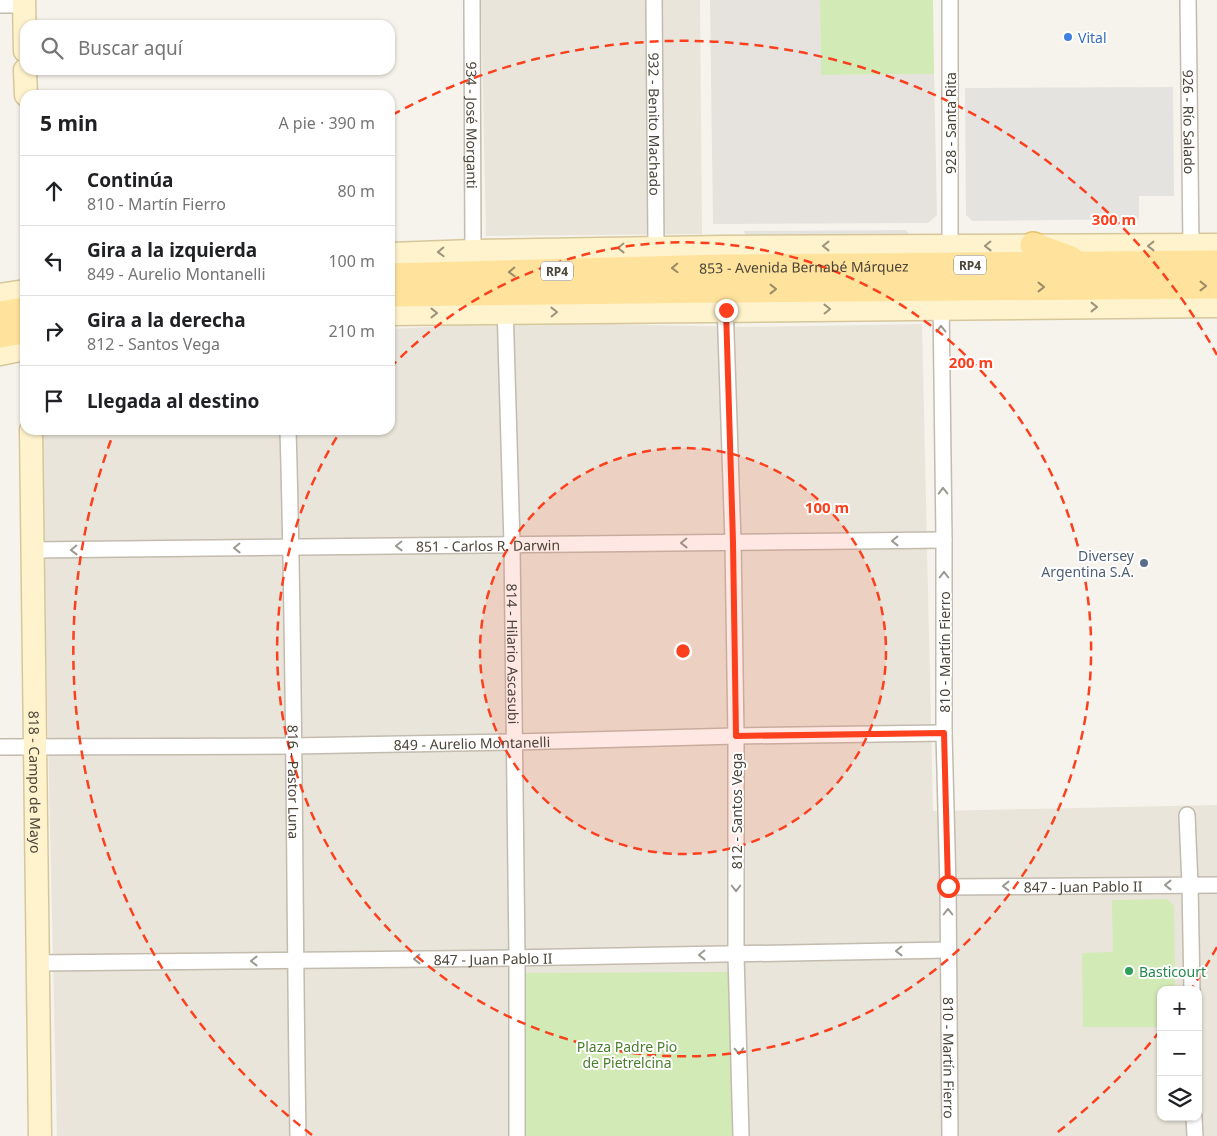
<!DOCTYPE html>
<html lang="es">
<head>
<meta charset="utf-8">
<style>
	:root { --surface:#fff; --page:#f6f6f6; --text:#202124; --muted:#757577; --line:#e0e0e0 }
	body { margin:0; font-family:"Noto Sans",sans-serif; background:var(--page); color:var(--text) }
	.controls { position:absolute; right:15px; bottom:15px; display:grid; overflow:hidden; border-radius:10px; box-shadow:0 1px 4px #0004 }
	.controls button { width:45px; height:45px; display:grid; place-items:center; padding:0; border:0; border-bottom:1px solid var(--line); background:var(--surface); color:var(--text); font:25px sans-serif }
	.stop { position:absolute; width:15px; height:15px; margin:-11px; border:4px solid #fc3f1d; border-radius:50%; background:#fff }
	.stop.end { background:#fc3f1d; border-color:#fff; box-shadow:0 1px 5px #0008 }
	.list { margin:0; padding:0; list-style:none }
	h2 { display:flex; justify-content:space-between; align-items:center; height:65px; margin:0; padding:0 20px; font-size:21px }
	h2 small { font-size:16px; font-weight:400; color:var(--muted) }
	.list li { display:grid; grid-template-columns:32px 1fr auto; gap:15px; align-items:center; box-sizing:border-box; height:70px; padding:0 20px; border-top:1px solid var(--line) }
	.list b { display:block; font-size:19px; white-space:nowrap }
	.list p { margin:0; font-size:16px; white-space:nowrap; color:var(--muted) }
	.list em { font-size:16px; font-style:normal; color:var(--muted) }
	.icon { flex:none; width:28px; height:28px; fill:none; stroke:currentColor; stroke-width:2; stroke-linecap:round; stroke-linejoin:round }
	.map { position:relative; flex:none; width:1217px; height:1136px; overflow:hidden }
	.search { position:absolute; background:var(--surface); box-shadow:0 1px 4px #0004; left:20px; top:20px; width:375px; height:55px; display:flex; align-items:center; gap:12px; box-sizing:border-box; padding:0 18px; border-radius:15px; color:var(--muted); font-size:19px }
	.panel { position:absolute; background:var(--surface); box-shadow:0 1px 4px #0004; left:20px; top:90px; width:375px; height:345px; border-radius:15px }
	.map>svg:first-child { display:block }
	.residential { fill:#eae5da; fill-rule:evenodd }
	.industrial { fill:#e6e2dd }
	.green { fill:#d2eab5 }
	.parking { fill:#e5e3e0 }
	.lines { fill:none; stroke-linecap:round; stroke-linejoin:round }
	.street-casing { stroke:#c2bbae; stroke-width:18 }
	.secondary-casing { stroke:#d6c79b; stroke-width:25 }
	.primary-casing { stroke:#e6c16a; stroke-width:28 }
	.street { stroke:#fff; stroke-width:15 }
	.secondary { stroke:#fff3cd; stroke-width:22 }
	.primary { stroke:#ffe39c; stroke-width:25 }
	.oneway { stroke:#9c937c }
	.oneway2 { stroke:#9c8c66 }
	.oneway3 { stroke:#9c9892 }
	.route { stroke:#fc3f1d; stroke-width:6 }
	.ring { fill:none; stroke:#fc3f1d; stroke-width:2.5; stroke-dasharray:9 6 }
	.shop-dot { fill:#3f7fe0; stroke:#fff; stroke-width:2 }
	.service-dot { fill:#5c6f8a; stroke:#fff; stroke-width:2 }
	.leisure-dot { fill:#2e9e5b; stroke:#fff; stroke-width:2 }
	.labels { text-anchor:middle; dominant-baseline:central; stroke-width:4; stroke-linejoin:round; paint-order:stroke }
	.shield { fill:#fff; stroke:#817c74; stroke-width:1 }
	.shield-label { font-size:12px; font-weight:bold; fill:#4b4439 }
	.shop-label { font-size:14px; fill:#366cbe; stroke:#fff; text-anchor:start }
	.street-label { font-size:14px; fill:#4b4439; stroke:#fff }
	.service-label { font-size:14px; fill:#4e5e75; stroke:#fff; text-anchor:end }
	.leisure-label { font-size:14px; fill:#27864d; stroke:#fff; text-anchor:start }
	.park-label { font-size:14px; fill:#4a7f2a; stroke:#fff }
	.centre { fill:#fc3f1d; stroke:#fff; stroke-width:2.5 }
	.ring-label { font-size:15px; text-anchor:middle; font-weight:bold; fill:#fc3f1d; stroke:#fff; stroke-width:4; stroke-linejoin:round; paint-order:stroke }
</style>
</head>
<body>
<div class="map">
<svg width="1217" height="1136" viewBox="0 0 1217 1136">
	<rect width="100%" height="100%" fill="#f6f3ec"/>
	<path class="residential" d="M481,0H700L702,234L486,236Z
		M524,322L741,327L922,324L933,811L1217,805V1136H57L41,430H390V329ZM1161,990H1198V1117H1161Z"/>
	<path class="industrial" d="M710,0H820L821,75L934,74L937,215L928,223L713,224Z"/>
	<path class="green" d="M820,0H933L934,74L821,75Z
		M1167,899L1174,906L1175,990H1161V1027H1083L1082,953L1113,952L1112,900Z
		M732,972L733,1136H521L520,973Z"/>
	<path class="parking" d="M1173,87L1174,196H1139V219L972,221L966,215L965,88Z
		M906,230L913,241L754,244L743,231Z"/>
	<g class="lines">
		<g class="street-casing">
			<g id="street">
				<path id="s1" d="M472,0L473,251"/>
				<path id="s2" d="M654,0L656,248"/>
				<path d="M950,0V246"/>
				<path id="s3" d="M1188,0L1191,246"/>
				<path d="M0,5H24"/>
				<path id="s4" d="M941,300L944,540V733L948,887L950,1136"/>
				<path d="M725,303L733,542L736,736V955L741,1136"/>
				<path id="s5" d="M505,305L512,544L517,957V1136"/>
				<path id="s6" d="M288,430C295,665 294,901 298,1136"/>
				<path id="s7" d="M33,550L944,540"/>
				<path id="s8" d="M0,747L293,746L514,742L736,736L944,733"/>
				<path d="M1187,815L1190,885L1192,990"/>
				<path id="s9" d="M948,887L1217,885"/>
				<path id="s10" d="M37,963C341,961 644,957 948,950"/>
				<path d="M1194,1117L1195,1136"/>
			</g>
		</g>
		<g class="secondary-casing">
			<g id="secondary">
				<path d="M24,0L25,51"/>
				<path d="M25,70L26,95"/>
				<path d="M390,254L473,251L723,247L1217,245"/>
				<path d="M0,295L25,291"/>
				<path d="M390,314L1217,306"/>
				<path d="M0,354L25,349"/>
				<path id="s11" d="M31,430L40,1136"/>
			</g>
		</g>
		<g class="primary-casing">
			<g id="primary">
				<path d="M1033,245L1071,259"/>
				<path id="s12" d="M390,276L723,267L1217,263"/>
				<path d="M390,294L724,290L1217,286"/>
				<path d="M0,314L25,310"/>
				<path d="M0,335L25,331"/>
			</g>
		</g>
		<use href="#street" class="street"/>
		<use href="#secondary" class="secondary"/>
		<use href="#primary" class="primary"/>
	</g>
	<defs><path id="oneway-chevron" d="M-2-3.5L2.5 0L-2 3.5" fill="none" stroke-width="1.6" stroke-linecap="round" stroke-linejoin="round" transform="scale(1.25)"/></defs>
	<g class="oneway">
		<use href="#oneway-chevron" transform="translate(826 246) rotate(180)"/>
		<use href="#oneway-chevron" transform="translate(988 246) rotate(179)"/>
		<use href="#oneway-chevron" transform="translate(1151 246) rotate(180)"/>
		<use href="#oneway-chevron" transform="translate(621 248) rotate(179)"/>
		<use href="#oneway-chevron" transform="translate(441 252) rotate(178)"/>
		<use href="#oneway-chevron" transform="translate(1094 307)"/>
		<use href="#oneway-chevron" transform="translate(827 309) rotate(-1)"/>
		<use href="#oneway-chevron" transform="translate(554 312) rotate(-1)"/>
		<use href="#oneway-chevron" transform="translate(434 313)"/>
	</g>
	<g class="oneway2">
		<use href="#oneway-chevron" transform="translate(675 268) rotate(178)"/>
		<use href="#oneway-chevron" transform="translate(512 272) rotate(178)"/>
		<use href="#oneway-chevron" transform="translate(1203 286)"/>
		<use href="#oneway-chevron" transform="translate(1041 287)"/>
		<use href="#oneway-chevron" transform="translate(773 289)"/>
	</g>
	<g class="oneway3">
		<use href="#oneway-chevron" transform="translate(941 329) rotate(-91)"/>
		<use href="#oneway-chevron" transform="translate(943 491) rotate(-91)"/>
		<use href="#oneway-chevron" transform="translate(895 541) rotate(179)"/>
		<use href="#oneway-chevron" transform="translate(684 543) rotate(179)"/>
		<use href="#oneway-chevron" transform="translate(399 546) rotate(179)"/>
		<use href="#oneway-chevron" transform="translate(237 548) rotate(179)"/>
		<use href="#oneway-chevron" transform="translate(74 550) rotate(179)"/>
		<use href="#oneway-chevron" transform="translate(944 575) rotate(-90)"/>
		<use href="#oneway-chevron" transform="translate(1168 885) rotate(180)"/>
		<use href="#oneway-chevron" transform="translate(1006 886) rotate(180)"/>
		<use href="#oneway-chevron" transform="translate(736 888) rotate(90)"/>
		<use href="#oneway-chevron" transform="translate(948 912) rotate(-90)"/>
		<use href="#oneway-chevron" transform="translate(899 951) rotate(179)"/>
		<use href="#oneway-chevron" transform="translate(702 955) rotate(179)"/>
		<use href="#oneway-chevron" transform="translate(417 959) rotate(179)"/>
		<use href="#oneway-chevron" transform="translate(254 961) rotate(180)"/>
		<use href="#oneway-chevron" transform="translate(739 1051) rotate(88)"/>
	</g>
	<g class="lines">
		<path class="route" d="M726,310L733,542L736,736L944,733L948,886"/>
	</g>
	<circle cx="683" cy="651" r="203" fill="#fc3f1d" fill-opacity=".12"/>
	<g class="ring">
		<circle cx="683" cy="651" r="203"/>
		<path d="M390 368A407 407 0 1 1 340 432"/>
		<path d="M1217 947A610 610 0 0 1 1192 988M1160 1031A610 610 0 0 1 1054 1135M312 1135A610 610 0 0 1 114 432M392 115A610 610 0 0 1 1217 355"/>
	</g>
	<circle class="shop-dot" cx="1068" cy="37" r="5"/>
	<circle class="service-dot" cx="1144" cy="563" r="5"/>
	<circle class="leisure-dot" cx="1129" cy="971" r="5"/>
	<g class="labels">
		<g class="shield">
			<rect x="954" y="255.5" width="32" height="19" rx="4"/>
			<rect x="541" y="261.5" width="32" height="19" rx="4"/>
		</g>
		<g class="shield-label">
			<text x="970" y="265">RP4</text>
			<text x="557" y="271">RP4</text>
		</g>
		<g class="shop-label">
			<text x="1078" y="37">Vital</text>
		</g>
		<g class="street-label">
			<text transform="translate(950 123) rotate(-90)">928 - Santa Rita</text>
			<text stroke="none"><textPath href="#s3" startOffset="122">926 - Río Salado</textPath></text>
			<text stroke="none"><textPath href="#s2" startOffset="124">932 - Benito Machado</textPath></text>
			<text stroke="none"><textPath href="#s1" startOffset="125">934 - José Morganti</textPath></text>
			<text stroke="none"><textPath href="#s12" startOffset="414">853 - Avenida Bernabé Márquez</textPath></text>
			<text stroke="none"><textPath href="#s7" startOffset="455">851 - Carlos R. Darwin</textPath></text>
			<text transform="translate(944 652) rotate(-90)">810 - Martín Fierro</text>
			<text stroke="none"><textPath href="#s5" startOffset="349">814 - Hilario Ascasubi</textPath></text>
			<text stroke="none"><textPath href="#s8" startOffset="472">849 - Aurelio Montanelli</textPath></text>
			<text stroke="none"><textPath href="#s11" startOffset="352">818 - Campo de Mayo</textPath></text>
			<text stroke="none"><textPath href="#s6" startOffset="352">816 - Pastor Luna</textPath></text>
			<text transform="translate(736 811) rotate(-90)">812 - Santos Vega</text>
			<text stroke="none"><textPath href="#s9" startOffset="135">847 - Juan Pablo II</textPath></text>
			<text stroke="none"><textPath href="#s10" startOffset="456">847 - Juan Pablo II</textPath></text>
			<text stroke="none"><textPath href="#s4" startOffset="758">810 - Martín Fierro</textPath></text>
		</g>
		<g class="service-label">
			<text x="1134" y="555">Diversey<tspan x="1134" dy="16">Argentina S.A.</tspan></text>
		</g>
		<g class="leisure-label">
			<text x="1139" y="971">Basticourt</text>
		</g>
		<g class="park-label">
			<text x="627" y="1046">Plaza Padre Pio<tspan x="627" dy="16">de Pietrelcina</tspan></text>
		</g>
	</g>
	<circle cx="683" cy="651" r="8" class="centre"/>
	<g class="ring-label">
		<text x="1114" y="225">300 m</text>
		<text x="971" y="368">200 m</text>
		<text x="827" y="513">100 m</text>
	</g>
</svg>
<div class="controls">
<button>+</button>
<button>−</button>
<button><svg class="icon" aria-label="layers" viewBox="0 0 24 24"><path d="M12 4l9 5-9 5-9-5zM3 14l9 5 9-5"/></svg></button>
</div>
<div class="stop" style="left:948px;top:886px"></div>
<div class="stop end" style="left:726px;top:310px"></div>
<div class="search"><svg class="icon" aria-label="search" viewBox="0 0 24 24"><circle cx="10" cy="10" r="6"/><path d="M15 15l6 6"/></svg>Buscar aquí</div>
<section class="panel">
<h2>5 min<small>A pie · 390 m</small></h2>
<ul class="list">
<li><svg class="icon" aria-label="ahead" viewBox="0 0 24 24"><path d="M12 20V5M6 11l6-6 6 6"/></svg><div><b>Continúa</b><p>810 - Martín Fierro</p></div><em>80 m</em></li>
<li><svg class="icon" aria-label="left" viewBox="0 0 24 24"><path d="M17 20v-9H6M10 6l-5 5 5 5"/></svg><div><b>Gira a la izquierda</b><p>849 - Aurelio Montanelli</p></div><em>100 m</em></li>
<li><svg class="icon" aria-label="right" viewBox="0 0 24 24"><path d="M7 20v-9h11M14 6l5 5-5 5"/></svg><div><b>Gira a la derecha</b><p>812 - Santos Vega</p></div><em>210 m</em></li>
<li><svg class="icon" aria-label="arrive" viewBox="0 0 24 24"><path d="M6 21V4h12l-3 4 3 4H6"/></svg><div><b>Llegada al destino</b></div></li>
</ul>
</section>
</div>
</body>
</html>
